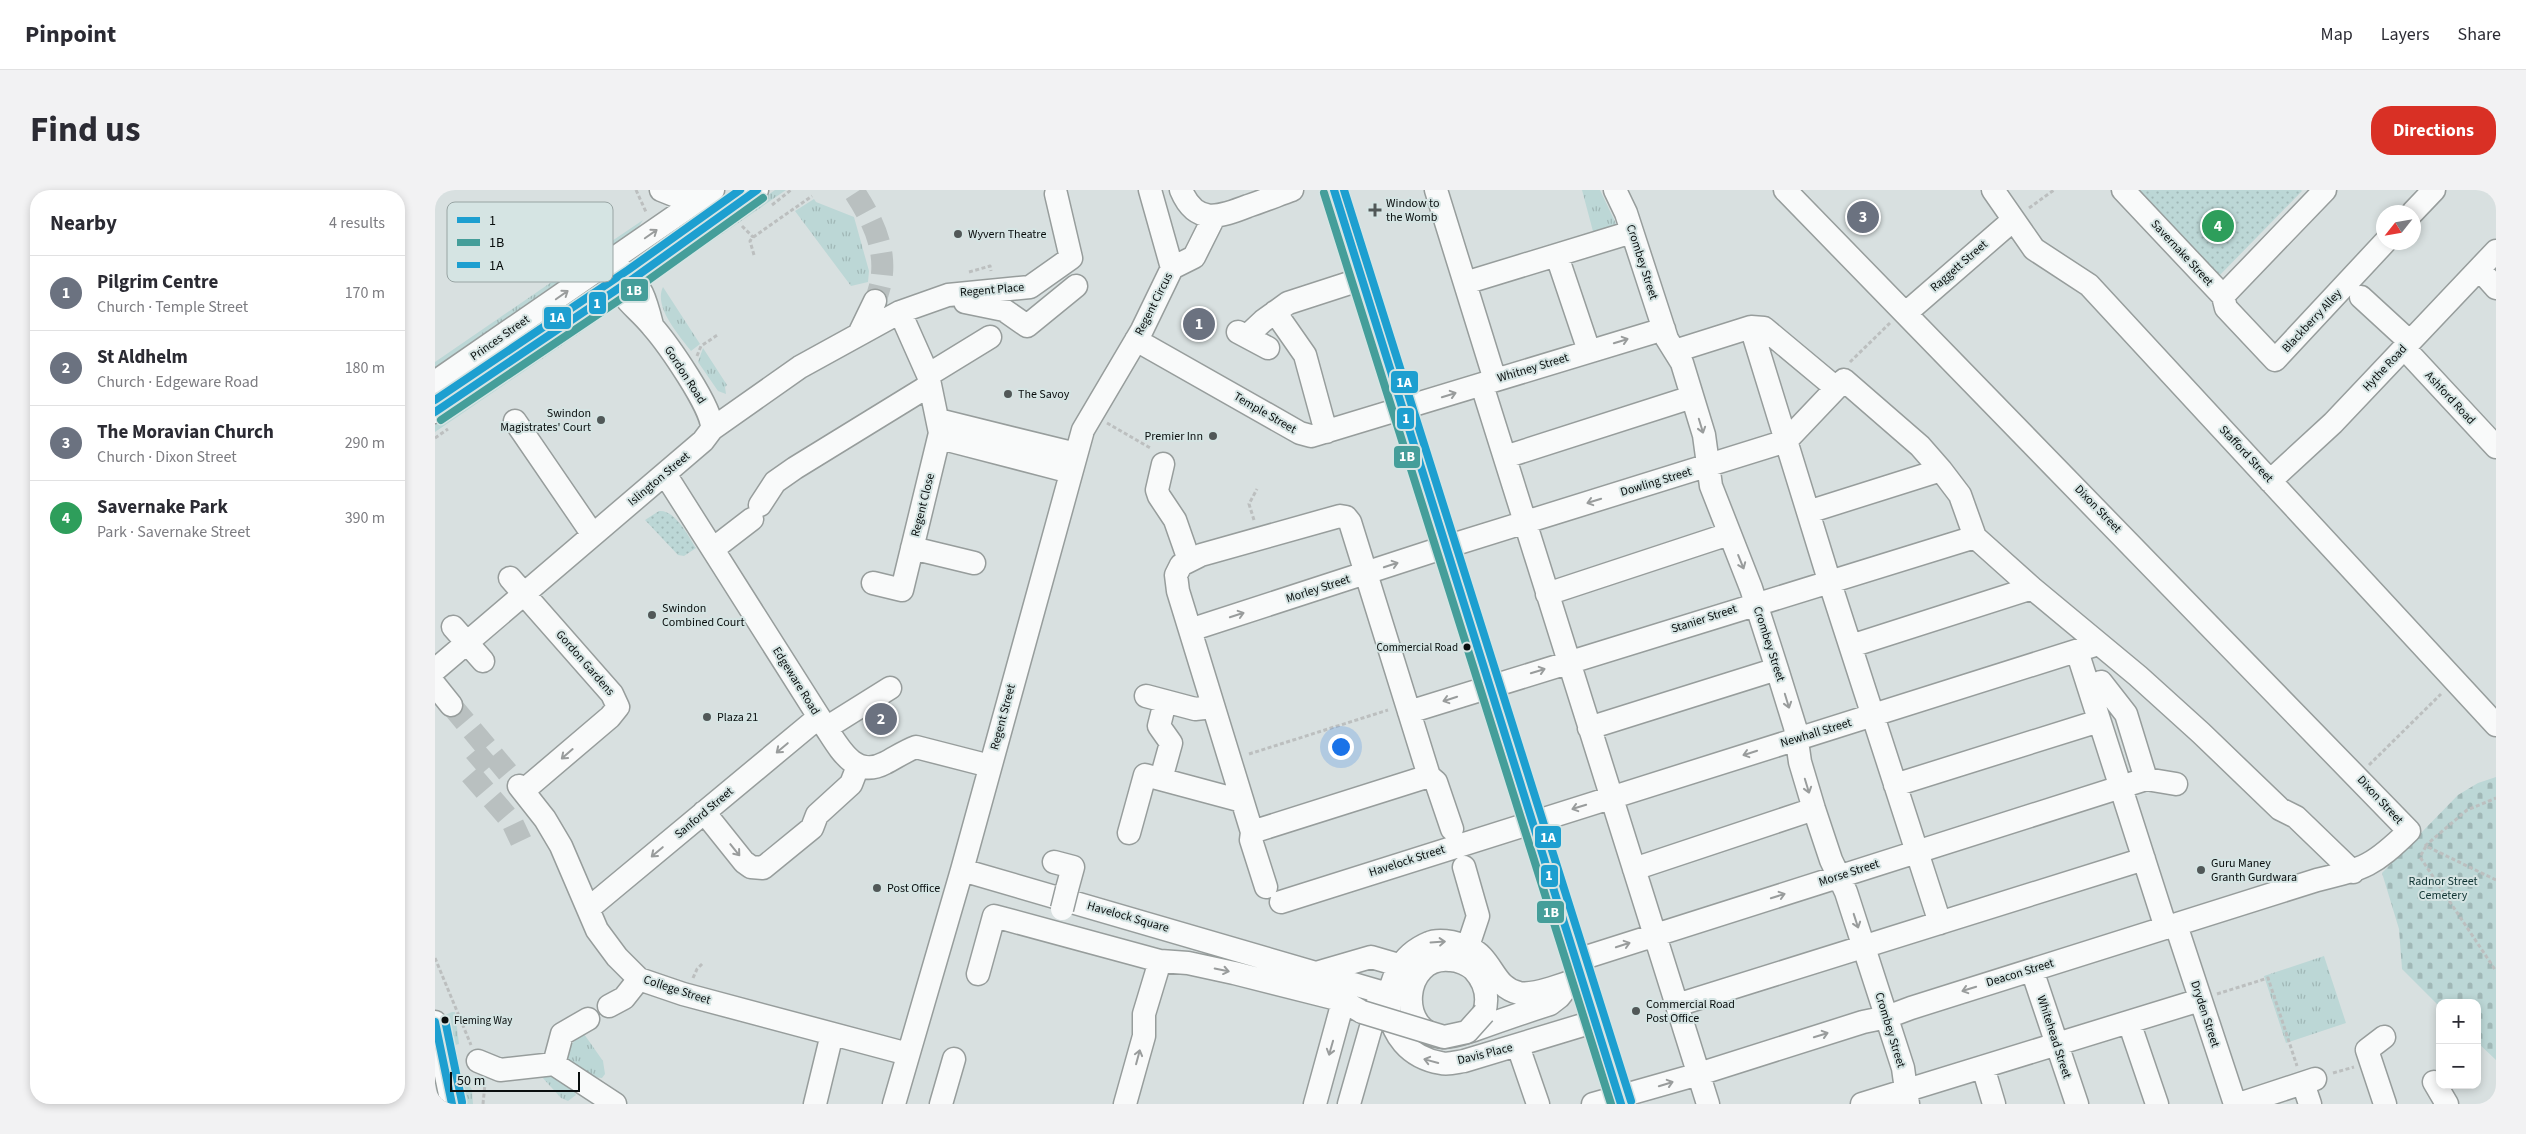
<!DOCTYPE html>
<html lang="en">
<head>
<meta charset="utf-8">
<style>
	:root { --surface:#fff; --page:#f2f2f3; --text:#2b2b33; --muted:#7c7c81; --line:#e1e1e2; --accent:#d93025 }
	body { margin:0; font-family:"Source Sans 3",sans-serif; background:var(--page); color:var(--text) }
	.controls { position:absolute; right:15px; bottom:15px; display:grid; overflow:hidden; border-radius:10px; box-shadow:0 2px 8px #0003 }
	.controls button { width:45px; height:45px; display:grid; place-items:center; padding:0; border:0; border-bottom:1px solid var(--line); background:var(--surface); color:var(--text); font:25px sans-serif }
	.compass { position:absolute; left:1941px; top:15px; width:45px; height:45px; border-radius:50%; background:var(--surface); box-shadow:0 2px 8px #0003; rotate:239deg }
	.scale { position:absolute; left:15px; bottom:12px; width:130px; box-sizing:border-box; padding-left:5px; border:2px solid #090e0e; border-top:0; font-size:14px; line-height:18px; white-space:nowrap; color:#090e0e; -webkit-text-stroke:4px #d5e4e3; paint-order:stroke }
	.you { position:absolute; left:905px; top:556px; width:18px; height:18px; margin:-12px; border:4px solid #fff; border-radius:50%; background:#1a73e8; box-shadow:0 0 0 8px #1a73e833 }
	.badge { display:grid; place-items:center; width:32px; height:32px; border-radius:50%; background:var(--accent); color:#fff; font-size:16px; font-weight:700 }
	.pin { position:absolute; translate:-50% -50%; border:2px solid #fff; box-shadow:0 1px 5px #0006 }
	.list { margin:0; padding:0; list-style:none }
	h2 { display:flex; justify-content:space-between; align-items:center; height:65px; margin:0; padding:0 20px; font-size:21px }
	h2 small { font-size:16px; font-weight:400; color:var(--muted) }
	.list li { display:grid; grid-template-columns:32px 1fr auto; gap:15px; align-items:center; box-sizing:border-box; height:75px; padding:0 20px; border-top:1px solid var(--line) }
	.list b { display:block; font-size:19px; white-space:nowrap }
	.list p { margin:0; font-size:16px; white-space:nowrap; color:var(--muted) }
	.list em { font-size:16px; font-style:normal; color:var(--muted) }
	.map { position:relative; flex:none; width:2061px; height:914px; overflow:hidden; border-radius:20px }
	header { display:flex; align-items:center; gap:30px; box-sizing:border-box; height:70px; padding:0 25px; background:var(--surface); border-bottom:1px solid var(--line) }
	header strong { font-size:24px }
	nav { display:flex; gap:28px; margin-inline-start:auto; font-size:18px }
	.intro { display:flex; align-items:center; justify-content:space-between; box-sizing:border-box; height:120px; padding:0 30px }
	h1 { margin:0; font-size:35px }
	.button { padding:12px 22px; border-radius:20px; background:var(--accent); color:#fff; font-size:18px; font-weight:700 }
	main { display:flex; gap:30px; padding:0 30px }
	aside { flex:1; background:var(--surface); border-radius:20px; box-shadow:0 2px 8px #0003 }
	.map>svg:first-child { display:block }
	.grass { fill:url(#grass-tufts) }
	.cemetery { fill:url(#cemetery-stones) }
	.park { fill:url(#park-dots) }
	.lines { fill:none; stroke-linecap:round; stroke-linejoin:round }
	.minor-tunnel { stroke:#b9c0c0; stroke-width:22; stroke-dasharray:22 11; stroke-linecap:butt }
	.minor-casing { stroke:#979d9c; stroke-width:25 }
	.path { stroke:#bcbfbf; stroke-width:3; stroke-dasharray:4 2.5; stroke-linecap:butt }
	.minor { stroke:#f9fafa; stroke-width:22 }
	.minor-bridge-casing { stroke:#979d9c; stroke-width:25; stroke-linecap:butt }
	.minor-bridge { stroke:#f9fafa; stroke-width:22 }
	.bus-1-casing { stroke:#d5e4e3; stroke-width:11 }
	.bus-2-casing { stroke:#d5e4e3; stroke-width:11 }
	.bus-3-casing { stroke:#d5e4e3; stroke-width:11 }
	.bus-1 { stroke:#1d9fd0; stroke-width:8 }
	.bus-2 { stroke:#459e9a; stroke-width:8 }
	.bus-3 { stroke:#1d9fd0; stroke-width:8 }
	.oneway { stroke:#999c9c }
	.poi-dot { fill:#515858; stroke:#d5e4e3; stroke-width:2 }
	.bus-dot { fill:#090e0e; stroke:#d5e4e3; stroke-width:2 }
	.labels { text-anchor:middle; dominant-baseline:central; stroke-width:4; stroke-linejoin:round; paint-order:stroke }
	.bus-label { font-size:11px; fill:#090e0e; stroke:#d5e4e3; text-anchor:end }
	.poi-label { font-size:12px; fill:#090e0e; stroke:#d5e4e3; text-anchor:start }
	.street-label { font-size:12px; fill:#090e0e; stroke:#d5e4e3 }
	.park-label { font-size:12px; fill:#103433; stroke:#d5e4e3 }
	.key { fill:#d5e4e3; stroke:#98a4a3; stroke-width:1 }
	.key-label { font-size:14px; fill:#090e0e }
	.line-badge { stroke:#d5e4e3; stroke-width:2 }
	.badge-label { font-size:14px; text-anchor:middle; font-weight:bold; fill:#fff }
</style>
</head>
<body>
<header>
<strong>Pinpoint</strong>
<nav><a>Map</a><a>Layers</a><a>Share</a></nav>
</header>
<div class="intro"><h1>Find us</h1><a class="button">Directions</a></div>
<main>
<aside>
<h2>Nearby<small>4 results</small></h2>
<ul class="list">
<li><span class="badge" style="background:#6b7280">1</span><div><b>Pilgrim Centre</b><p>Church · Temple Street</p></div><em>170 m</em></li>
<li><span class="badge" style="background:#6b7280">2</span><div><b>St Aldhelm</b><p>Church · Edgeware Road</p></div><em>180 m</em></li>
<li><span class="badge" style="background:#6b7280">3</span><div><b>The Moravian Church</b><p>Church · Dixon Street</p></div><em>290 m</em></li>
<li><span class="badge" style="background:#2e9e5b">4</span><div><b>Savernake Park</b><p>Park · Savernake Street</p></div><em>390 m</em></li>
</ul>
</aside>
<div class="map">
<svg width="2061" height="914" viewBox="0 0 2061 914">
	<defs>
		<pattern id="grass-tufts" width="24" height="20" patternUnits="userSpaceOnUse" patternTransform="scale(1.25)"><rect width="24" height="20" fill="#bcd7d6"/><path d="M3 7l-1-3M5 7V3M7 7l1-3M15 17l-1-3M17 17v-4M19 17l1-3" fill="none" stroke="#a0b7b6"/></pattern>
		<pattern id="cemetery-stones" width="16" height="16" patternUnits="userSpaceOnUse" patternTransform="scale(1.25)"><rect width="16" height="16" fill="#bcd7d6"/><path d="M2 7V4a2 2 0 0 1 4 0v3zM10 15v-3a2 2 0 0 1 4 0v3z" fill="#a0b7b6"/></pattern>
		<pattern id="park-dots" width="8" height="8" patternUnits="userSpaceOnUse" patternTransform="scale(1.25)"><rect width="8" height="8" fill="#bcd7d6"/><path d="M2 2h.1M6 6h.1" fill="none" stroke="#a0b7b6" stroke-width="1.8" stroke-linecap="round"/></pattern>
	</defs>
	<rect width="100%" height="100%" fill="#d8e0e0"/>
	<path class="grass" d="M340,0H351L222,89L229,78Z
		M1147,0H1165L1184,40L1160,49Z
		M379,9L381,12L419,27L434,81L433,92L416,96L360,21Z
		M208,30L201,41L147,81L143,74Z
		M137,78L141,85L0,181V172Z
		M228,97L265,154L256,161C245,146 218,117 228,97Z
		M163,122L164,130L0,242V234Z
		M268,158L292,195L290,197L291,204L283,201L263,172Z
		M1889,766L1911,833L1851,853L1829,786Z
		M17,822H20L24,854L13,857L10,825Z
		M146,844H149L168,871L170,884L167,888L157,887L127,869L131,860Z
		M114,881L138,898L141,905L133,911L126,908L106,886Z
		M25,885L30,887L37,900L38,914H29L19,887Z"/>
	<path class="cemetery" d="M2061,587V870L2042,852V813H2005V817L1967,779L1964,739L1947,683L2023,605L2043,593Z"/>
	<path class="park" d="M1698,0H1866L1867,1L1782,88Z
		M224,321C240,319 254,347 261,358L249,366L243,365L210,330Z"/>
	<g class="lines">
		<path class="minor-tunnel" d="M420,3C442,37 457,71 440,111
			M16,515L84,596
			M55,562L33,581L77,632L86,651"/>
		<g class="minor-casing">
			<path id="minor" d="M226,0L241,6L266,10
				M715,0L737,78
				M746,0C761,36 785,27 813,16C828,11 843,5 857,0
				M899,0L1186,914
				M1001,0L1060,190
				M1180,0L1191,23L1232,149L1247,173L1269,245L1276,296L1316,398L1342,479L1360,537L1365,572L1379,619L1396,670L1411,702L1468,878L1473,914
				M1558,0L1599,59L1654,95L2061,535
				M1688,0L1788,106L1890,0
				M1978,22L1999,0
				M1122,66L1154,161
				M186,79C207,94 211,111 217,135
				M2044,79L2061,98
				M179,84C186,111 201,116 217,136C232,153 278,218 277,239
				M1030,93L1197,42
				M1788,106L1791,118L1840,170L1950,52
				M1926,107L1975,152
				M530,112L569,120L592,136L641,96
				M840,122L870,165L891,242
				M1471,123L1577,31
				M1316,137L1329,138L1401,198
				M425,142L440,111
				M803,142L833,158
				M812,146L828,131L853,113L927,89
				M701,150L865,243L876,246L1229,139
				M1969,158L2061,257
				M1240,161L1316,137L1394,390L1505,733
				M493,185L555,147
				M0,192L278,0
				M1047,195L1273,914
				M0,222L199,88L322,0
				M503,230L641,264
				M80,231L158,345
				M505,248L636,282
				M1070,267L1257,207
				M728,274L722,300L724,306L740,330L754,370
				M230,284L391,538C405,559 420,589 450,573C460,568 470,561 481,557L555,576
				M1835,291L1898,233L2061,61
				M325,315L340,292L360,278L495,195
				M1373,322L1506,280
				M905,326L911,327L915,332L994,586L817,642L743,401L741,385L746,375L766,365Z
				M477,358L539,373
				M278,359L317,329
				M75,388L177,504L183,517L175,527L88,601
				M438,393L467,400L505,243L493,185L465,122
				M1112,404L1294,344
				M18,437L48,471
				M755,440L1001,360L1351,251L1409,190L1485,256L1506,280L1525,305L1540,347L1597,398L1703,486L1766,543L1845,619L1861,627L1918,682
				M1416,456L1597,398
				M1642,461L1731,738
				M0,480L268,251L277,239L365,177L465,122L513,105L595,97L636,68L621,4
				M0,495L16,515
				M711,506L760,519L778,517
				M974,522L1540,347
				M391,538L455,498
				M1154,538L1342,479
				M994,586L1001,592L1017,639
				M726,589L736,553L724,536L730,512
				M1711,589L1741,594
				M1460,595L1664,531
				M84,596L110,629L126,656L162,740L182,767L204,789L248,804L473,864
				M269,622L309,672L316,677L328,678L377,638L382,625L416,594L423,576
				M817,642L816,650L831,697
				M694,643L710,585L807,611
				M619,672L638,677L632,699
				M1029,677L1043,726L1033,756
				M1199,679L1379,619
				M527,680L946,802L914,914
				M846,712L1663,454
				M153,719L384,527
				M1741,735L1800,914
				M1142,770L1711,589L1691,524L1666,492
				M1597,780L1642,914
				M881,783L936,767L967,776
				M543,784L559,726L725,771
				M1147,787C1133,793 1099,806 1084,803C1063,798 1060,781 1047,767C1039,758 1028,755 1017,752C1011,751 1000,750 994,753C938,776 940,862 1006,873C1013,875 1022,872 1029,871L1161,831
				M1242,815L1709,669
				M174,816L189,808L204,789
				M1049,823C1054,807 1050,792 1039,780C1034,775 1023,770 1015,770C967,765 961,844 1009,847C1019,847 1029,843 1039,840C1064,831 1090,822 1115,814L1124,807L1131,798
				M0,832L17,914
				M1694,832L1722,914
				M1949,847L1932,860L1950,914
				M1083,856L1103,914
				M43,871L65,880L119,874L180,914
				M119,874L127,844L153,829
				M1548,877L1559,914
				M1999,892L2012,914
				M1868,893L1875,914
				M380,914L397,844
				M459,914L527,680L648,240L707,140L737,78L759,67L779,27
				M506,914L519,869
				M690,914L709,846V824L725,771L753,773L799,783L906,810L927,822
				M880,914L906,819V810
				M1158,914L1264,884L1428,832L1452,827L1476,818L1882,690C1931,678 1938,676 1974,641L1350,0
				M1427,914L1765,810
				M1804,914L1880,889"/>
		</g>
		<path class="path" d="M201,0L211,22
			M337,15L356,0
			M1594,18L1619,0
			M307,36L318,47
			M319,65L315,51L317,48L377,6
			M534,82L555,76L556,81
			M262,166L266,156L284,144
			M1415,172L1455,133
			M672,233L717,259
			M0,248L13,239
			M819,330L814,314L822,299
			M814,564L953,520
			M1934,575L2006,504
			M1990,656L2032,620L2061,608
			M2061,690L1991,656L1985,667L2061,781
			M0,768L36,855
			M258,788L262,779L268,773
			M1782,804L1833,788L1862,876
			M1898,883L1919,877
			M48,914L50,894"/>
		<use href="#minor" class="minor"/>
		<g class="minor-bridge-casing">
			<path id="minor-bridge" d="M627,719L632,699
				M927,822L1009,847L1032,842L1049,823"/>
		</g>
		<use href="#minor-bridge" class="minor-bridge"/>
		<g class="bus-1-casing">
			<path id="bus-1" d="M899,0L1186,914
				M0,222L199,88L322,0
				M0,832L17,914"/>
		</g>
		<g class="bus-2-casing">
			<path id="bus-2" d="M889,3L1176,914
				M6,230L205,96L328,8"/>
		</g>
		<g class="bus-3-casing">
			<path id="bus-3" d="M909,0L1196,911
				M0,210L193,80L305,0
				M10,830L27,912"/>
		</g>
		<use href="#bus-1" class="bus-1"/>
		<use href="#bus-2" class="bus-2"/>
		<use href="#bus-3" class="bus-3"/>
	</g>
	<defs><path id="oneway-shaft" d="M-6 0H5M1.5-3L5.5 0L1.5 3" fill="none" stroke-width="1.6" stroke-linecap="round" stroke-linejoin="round" transform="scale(1.25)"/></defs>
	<g class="oneway">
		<use href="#oneway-shaft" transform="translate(216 44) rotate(-35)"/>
		<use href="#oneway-shaft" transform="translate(127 105) rotate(-35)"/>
		<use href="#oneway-shaft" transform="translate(1186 151) rotate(-17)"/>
		<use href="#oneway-shaft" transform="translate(1014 205) rotate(-17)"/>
		<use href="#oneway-shaft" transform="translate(1266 236) rotate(73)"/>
		<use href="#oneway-shaft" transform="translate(1159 311) rotate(163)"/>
		<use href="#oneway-shaft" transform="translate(1306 372) rotate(68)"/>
		<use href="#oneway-shaft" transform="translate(956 375) rotate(-18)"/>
		<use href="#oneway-shaft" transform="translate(802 425) rotate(-18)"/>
		<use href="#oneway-shaft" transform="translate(1103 481) rotate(-17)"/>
		<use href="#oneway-shaft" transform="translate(1015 509) rotate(162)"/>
		<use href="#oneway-shaft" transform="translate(1352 511) rotate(73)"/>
		<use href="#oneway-shaft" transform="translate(347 558) rotate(140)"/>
		<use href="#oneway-shaft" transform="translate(1315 563) rotate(162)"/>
		<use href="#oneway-shaft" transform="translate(132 564) rotate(139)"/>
		<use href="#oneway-shaft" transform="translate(1372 596) rotate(73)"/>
		<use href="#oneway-shaft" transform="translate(1144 617) rotate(163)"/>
		<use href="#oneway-shaft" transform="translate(300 660) rotate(51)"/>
		<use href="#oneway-shaft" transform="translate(222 662) rotate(140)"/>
		<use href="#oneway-shaft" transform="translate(1343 706) rotate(-18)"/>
		<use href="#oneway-shaft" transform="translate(1421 731) rotate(72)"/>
		<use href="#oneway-shaft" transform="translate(1003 752) rotate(-4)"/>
		<use href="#oneway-shaft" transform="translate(1188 755) rotate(-18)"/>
		<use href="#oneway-shaft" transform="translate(787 780) rotate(12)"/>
		<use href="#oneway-shaft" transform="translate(1534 799) rotate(163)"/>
		<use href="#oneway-shaft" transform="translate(1386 845) rotate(-17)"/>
		<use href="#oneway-shaft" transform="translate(896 858) rotate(106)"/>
		<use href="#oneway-shaft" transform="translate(703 867) rotate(-75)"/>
		<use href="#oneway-shaft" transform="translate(996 871) rotate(-165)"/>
		<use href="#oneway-shaft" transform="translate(1231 894) rotate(-17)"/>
	</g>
	<g class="poi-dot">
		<path d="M937.5 12.5h5v5h5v5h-5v5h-5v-5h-5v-5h5z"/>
		<circle cx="523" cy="44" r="5"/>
		<circle cx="573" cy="204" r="5"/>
		<circle cx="166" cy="230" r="5"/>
		<circle cx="778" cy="246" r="5"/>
		<circle cx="217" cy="425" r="5"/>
		<circle cx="272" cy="527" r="5"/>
		<circle cx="1766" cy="680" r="5"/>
		<circle cx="442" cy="698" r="5"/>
		<circle cx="1201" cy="821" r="5"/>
	</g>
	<g class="bus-dot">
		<circle cx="1032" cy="457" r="4.5"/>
		<circle cx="10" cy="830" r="4.5"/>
	</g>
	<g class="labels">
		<g class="bus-label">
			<text x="1023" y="457">Commercial Road</text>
			<text x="19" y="830" text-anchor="start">Fleming Way</text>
		</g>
		<g class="poi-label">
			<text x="951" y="13">Window to<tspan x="951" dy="14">the Womb</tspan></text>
			<text x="533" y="44">Wyvern Theatre</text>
			<text x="583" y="204">The Savoy</text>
			<text x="156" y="223" text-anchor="end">Swindon<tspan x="156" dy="14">Magistrates' Court</tspan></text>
			<text x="768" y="246" text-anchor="end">Premier Inn</text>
			<text x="227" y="418">Swindon<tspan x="227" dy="14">Combined Court</tspan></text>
			<text x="282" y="527">Plaza 21</text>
			<text x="1776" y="673">Guru Maney<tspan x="1776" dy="14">Granth Gurdwara</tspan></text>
			<text x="452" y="698">Post Office</text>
			<text x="1211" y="814">Commercial Road<tspan x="1211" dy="14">Post Office</tspan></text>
		</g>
		<g class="street-label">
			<text transform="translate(1747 63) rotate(47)">Savernake Street</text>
			<text transform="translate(1207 72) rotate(72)">Crombey Street</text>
			<text transform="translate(1524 76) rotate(-41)">Raggett Street</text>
			<text transform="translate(557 100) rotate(-5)">Regent Place</text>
			<text transform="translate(719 114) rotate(-63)">Regent Circus</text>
			<text transform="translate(1877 131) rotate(-47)">Blackberry Alley</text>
			<text transform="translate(65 148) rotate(-35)">Princes Street</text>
			<text transform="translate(1098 178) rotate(-17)">Whitney Street</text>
			<text transform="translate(1950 178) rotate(-47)">Hythe Road</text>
			<text transform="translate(250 185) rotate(57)">Gordon Road</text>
			<text transform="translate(2015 208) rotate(47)">Ashford Road</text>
			<text transform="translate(830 223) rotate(30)">Temple Street</text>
			<text transform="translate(1811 264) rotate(47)">Stafford Street</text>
			<text transform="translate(224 289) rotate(-40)">Islington Street</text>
			<text transform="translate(1221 292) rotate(-17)">Dowling Street</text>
			<text transform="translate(488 315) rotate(-76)">Regent Close</text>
			<text transform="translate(1663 319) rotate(46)">Dixon Street</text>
			<text transform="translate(883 399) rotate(-18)">Morley Street</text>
			<text transform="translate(1269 429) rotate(-18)">Stanier Street</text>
			<text transform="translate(1334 454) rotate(72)">Crombey Street</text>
			<text transform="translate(150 473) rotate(49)">Gordon Gardens</text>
			<text transform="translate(361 491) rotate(58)">Edgeware Road</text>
			<text transform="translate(568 527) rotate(-75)">Regent Street</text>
			<text transform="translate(1381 543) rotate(-17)">Newhall Street</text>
			<text transform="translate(1945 610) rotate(47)">Dixon Street</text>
			<text transform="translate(269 623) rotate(-40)">Sanford Street</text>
			<text transform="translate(972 671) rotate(-18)">Havelock Street</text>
			<text transform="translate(1414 683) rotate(-18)">Morse Street</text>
			<text transform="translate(693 727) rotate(16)">Havelock Square</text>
			<text transform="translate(1585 783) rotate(-17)">Deacon Street</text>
			<text transform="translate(242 800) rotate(18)">College Street</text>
			<text transform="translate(1770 824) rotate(72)">Dryden Street</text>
			<text transform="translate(1455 840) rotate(73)">Crombey Street</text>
			<text transform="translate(1619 847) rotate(72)">Whitehead Street</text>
			<text transform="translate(1050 864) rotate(-14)">Davis Place</text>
		</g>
		<g class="park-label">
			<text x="2008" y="691">Radnor Street<tspan x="2008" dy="14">Cemetery</tspan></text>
		</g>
	</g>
	<rect x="12" y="12" width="166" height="80" rx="8" class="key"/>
	<rect x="22" y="27" width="23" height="6" fill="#1d9fd0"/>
	<rect x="22" y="49" width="23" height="7" fill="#459e9a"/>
	<rect x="22" y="72" width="23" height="6" fill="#1d9fd0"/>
	<g class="key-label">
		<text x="54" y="35">1</text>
		<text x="54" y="57">1B</text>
		<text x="54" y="80">1A</text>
	</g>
	<g class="line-badge">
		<rect x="185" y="88" width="29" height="24" rx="5" fill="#459e9a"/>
		<rect x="153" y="101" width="19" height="24" rx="5" fill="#1d9fd0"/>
		<rect x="108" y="116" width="29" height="24" rx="5" fill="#1d9fd0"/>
		<rect x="955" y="180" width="29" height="24" rx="5" fill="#1d9fd0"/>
		<rect x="961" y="217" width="19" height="23" rx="5" fill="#1d9fd0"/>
		<rect x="958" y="255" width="28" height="24" rx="5" fill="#459e9a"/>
		<rect x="1099" y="635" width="28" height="24" rx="5" fill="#1d9fd0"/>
		<rect x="1105" y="674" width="19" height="24" rx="5" fill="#1d9fd0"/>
		<rect x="1101" y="710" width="29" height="24" rx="5" fill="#459e9a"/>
	</g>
	<g class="badge-label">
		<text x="199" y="105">1B</text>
		<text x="162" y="118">1</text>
		<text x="122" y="132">1A</text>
		<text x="969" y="197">1A</text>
		<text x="971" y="233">1</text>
		<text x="972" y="271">1B</text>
		<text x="1113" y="652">1A</text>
		<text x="1114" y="690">1</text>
		<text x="1116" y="727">1B</text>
	</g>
</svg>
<div class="controls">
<button>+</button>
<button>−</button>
</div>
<svg class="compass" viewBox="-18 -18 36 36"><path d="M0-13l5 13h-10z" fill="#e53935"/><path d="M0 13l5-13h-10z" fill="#7c7c81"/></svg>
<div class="scale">50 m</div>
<div class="you"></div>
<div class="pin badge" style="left:764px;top:134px;background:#6b7280">1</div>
<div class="pin badge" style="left:446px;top:529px;background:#6b7280">2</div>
<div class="pin badge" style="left:1428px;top:27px;background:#6b7280">3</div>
<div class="pin badge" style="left:1783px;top:36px;background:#2e9e5b">4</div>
</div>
</main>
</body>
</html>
